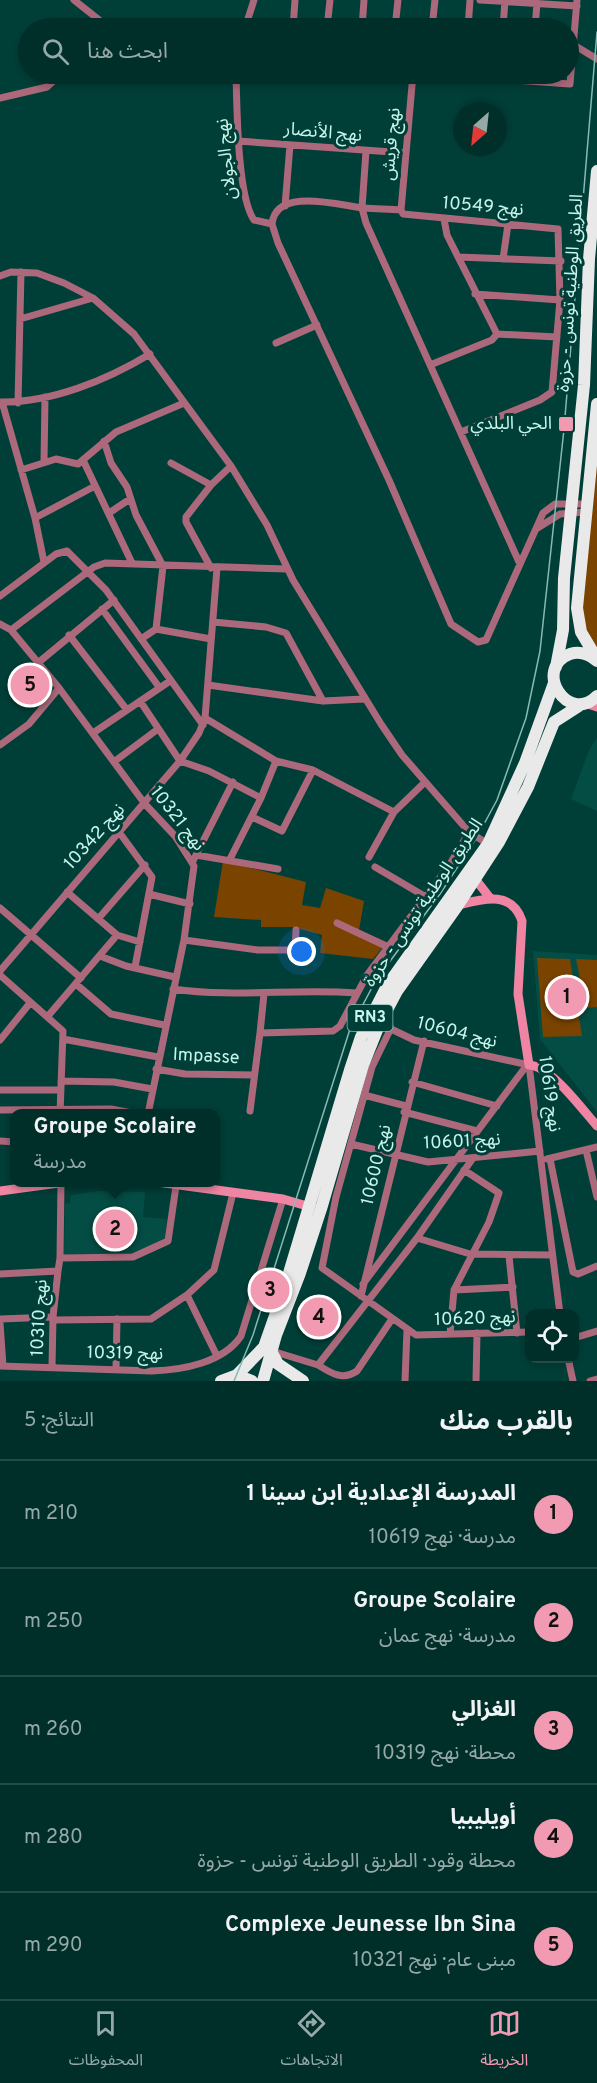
<!DOCTYPE html>
<html lang="ar">
<head>
<meta charset="utf-8">
<style>
	:root { --surface:#002f2a; --page:#0a3732; --text:#f1f3f6; --muted:#95a9a8; --line:#224a47; --accent:#f19ab1 }
	body { margin:0; font-family:Overpass,"Noto Sans Arabic",sans-serif; background:var(--page); color:var(--text); direction:rtl }
	.controls { position:absolute; right:18px; bottom:18px; display:grid; overflow:hidden; border-radius:12px; box-shadow:0 3px 9px #0003 }
	.controls button { width:54px; height:54px; display:grid; place-items:center; padding:0; border:0; border-bottom:2px solid var(--line); background:var(--surface); color:var(--text); font:30px sans-serif }
	.compass { position:absolute; left:453px; top:102px; width:54px; height:54px; border-radius:50%; background:var(--surface); box-shadow:0 3px 9px #0003; rotate:207deg }
	.you { position:absolute; left:302px; top:952px; width:21px; height:21px; margin:-15px; border:4px solid #fff; border-radius:50%; background:#1a73e8; box-shadow:0 0 0 9px #1a73e833 }
	.badge { display:grid; place-items:center; width:39px; height:39px; border-radius:50%; background:var(--accent); color:#111; font-size:20px; font-weight:700 }
	.pin { position:absolute; translate:-50% -50%; border:3px solid #fff; box-shadow:0 2px 6px #0006 }
	.popup { position:absolute; left:10px; top:1109px; width:210px; height:78px; box-sizing:border-box; display:grid; place-content:center; border-radius:12px; background:var(--surface); filter:drop-shadow(0 2px 4px #0005); font-size:20px; white-space:nowrap; color:var(--muted) }
	.popup b { font-size:22px; color:var(--text) }
	.popup::after { content:''; position:absolute; left:50%; top:100%; margin-left:-12px; border:12px solid transparent; border-top-color:var(--surface) }
	.list { margin:0; padding:0; list-style:none }
	h2 { display:flex; justify-content:space-between; align-items:center; height:78px; margin:0; padding:0 24px; font-size:26px }
	h2 small { font-size:20px; font-weight:400; color:var(--muted) }
	.list li { display:grid; grid-template-columns:39px 1fr auto; gap:18px; align-items:center; box-sizing:border-box; height:108px; padding:0 24px; border-top:2px solid var(--line) }
	.list b { display:block; font-size:22px; white-space:nowrap }
	.list p { margin:0; font-size:20px; white-space:nowrap; color:var(--muted) }
	.list em { font-size:20px; font-style:normal; color:var(--muted) }
	.icon { flex:none; width:33px; height:33px; fill:none; stroke:currentColor; stroke-width:2; stroke-linecap:round; stroke-linejoin:round }
	.map { position:relative; flex:none; width:597px; height:1381px; overflow:hidden; direction:ltr }
	.search { position:absolute; background:var(--surface); box-shadow:0 3px 9px #0003; left:18px; right:18px; top:18px; height:66px; display:flex; align-items:center; gap:15px; box-sizing:border-box; padding:0 21px; border-radius:33px; color:var(--muted); font-size:22px }
	.sheet { height:618px; background:var(--surface) }
	nav { display:flex; justify-content:space-around; align-items:center; box-sizing:border-box; height:84px; border-top:2px solid var(--line); background:var(--surface); font-size:16px; color:var(--muted) }
	nav a { display:grid; justify-items:center; gap:3px }
	nav .on { color:var(--accent) }
	.map>svg:first-child { display:block }
	.built { fill:#044d45 }
	.green { fill:#7a4400 }
	.lines { fill:none; stroke-linecap:round; stroke-linejoin:round }
	.street { stroke:#ad697c; stroke-width:7 }
	.secondary { stroke:#f084a3; stroke-width:9 }
	.highway { stroke:#e8e9e8; stroke-width:12 }
	.tram { stroke:#86bab2; stroke-width:1.5 }
	.poi-dot { fill:#f19ab1; stroke:#003f38; stroke-width:2 }
	.labels { text-anchor:middle; dominant-baseline:central; stroke-width:6; stroke-linejoin:round; paint-order:stroke }
	.shield { fill:#003f38; stroke:#8bbeb6; stroke-width:1.5 }
	.shield-label { font-size:16px; font-weight:bold; fill:#c6f5ec }
	.street-label { font-size:18px; fill:#c6f5ec; stroke:#003f38 }
	.poi-label { font-size:18px; fill:#c6f5ec; stroke:#003f38; text-anchor:end }
</style>
</head>
<body>
<div class="map">
<svg width="597" height="1381" viewBox="0 0 597 1381">
	<rect width="100%" height="100%" fill="#003f38"/>
	<path class="built" d="M597,738V811L571,799L589,750Z
		M533,951L597,955V1112L540,1039Z
		M99,1191L145,1192L143,1217L167,1219L165,1239L133,1254H64L65,1204L70,1203L71,1195Z"/>
	<path class="green" d="M597,460V650L581,619Z
		M223,861L306,882L302,905L320,908L326,888L364,901L359,930L387,942L373,959L320,953L322,935L293,927H261V920L214,917Z
		M537,958L570,959L582,1036L543,1037Z
		M576,959L597,960V1007L586,1008Z"/>
	<g class="lines">
		<path class="street" d="M74,0L103,23V28
			M480,0L577,6
			M245,28L254,0
			M293,28L295,0
			M327,28L330,0
			M362,28L364,0
			M395,28L398,0
			M432,28L435,0
			M468,28L470,0
			M503,28L505,0
			M535,28L537,3
			M574,45L597,59
			M236,74C237,105 237,196 254,220L272,224
			M413,74L401,210L403,214L558,229L560,300L552,392L540,400L461,432
			M429,74L570,84L577,0
			M0,98L47,87L61,74
			M238,141L406,153
			M366,151L362,208L366,223L519,562
			M285,206L290,145
			M272,224L278,243L389,480L451,624L478,642L486,640L543,513L555,504H586
			M272,224C276,186 341,206 364,208C376,209 389,209 401,210
			M458,257L561,261
			M503,259L508,224
			M0,276L11,272L37,273L64,283L93,298L134,334L231,466L267,525L293,580L381,724L402,755L469,832L488,844
			M475,294L560,300
			M20,319L93,298
			M497,334L557,337
			M276,343L317,325
			M430,365L492,340L497,334L447,235L444,219
			M0,402C51,403 107,380 150,354
			M2,402L35,518L44,562
			M18,403L21,272
			M104,441L111,463L127,487L136,515L163,566L156,629L141,639
			M83,460L132,563
			M44,462L45,397
			M171,463L211,485
			M21,470L56,459L78,464L116,432L184,403
			M109,513L130,499
			M35,518L95,486
			M536,529L560,514L585,512
			M211,568L186,522V517L211,485L231,466
			M0,596L56,554L67,551L106,590L203,725
			M102,609L159,687
			M213,622L266,627L286,633L323,701
			M0,624L11,630L59,688L145,804L175,836L194,866L184,940L148,1114
			M156,629L211,639
			M11,630L94,567L105,563L287,569
			M69,635L127,710
			M39,662L114,600
			M208,685L323,701L364,699
			M140,701L180,761L209,771L261,798
			M205,718L276,761L313,770L394,812L425,782
			M93,733L170,681
			M0,745L29,724L59,688
			M115,761L158,729
			M252,817L282,831L313,770
			M119,832L152,877L135,967
			M196,855L233,782
			M369,857L394,812
			M230,859L261,798L276,761
			M193,861L196,855L278,869
			M375,867L426,897
			M67,892L117,935L140,942
			M149,894L190,904
			M0,908L81,978
			M98,919L145,865
			M337,923L388,947
			M184,940L258,950H295L296,930
			M100,956L126,966L175,977
			M0,971L180,761L199,733L205,718L217,568
			M0,975L63,1031L60,1114
			M76,984L111,1014L164,1025
			M173,989C234,998 296,988 357,993
			M48,1016L117,935
			M389,1028L414,1040L529,1065L560,1314
			M391,1028L372,1067L336,1197L322,1268L416,1335L530,1332
			M260,1033L264,994
			M63,1039L158,1057
			M0,1040L30,1003
			M156,1069L185,1074L254,1075
			M61,1081L114,1082L152,1089
			M412,1082L497,1106
			M0,1090H61
			M364,1095L406,1106
			M0,1110L111,1109L137,1114
			M250,1111L260,1033L333,1031L340,1026L367,975L450,864L469,832
			M404,1112L477,1131
			M0,1141L15,1142
			M351,1144L428,1162L540,1151
			M586,1150L597,1197
			M547,1159L597,1147
			M550,1159L573,1272L578,1274L597,1266
			M417,1238L470,1254L552,1255
			M509,1256L517,1333
			M60,1258L133,1257L168,1241L176,1186
			M0,1274L58,1271L60,1258L61,1182
			M363,1284L527,1065
			M454,1290L513,1287
			M361,1296L424,1041
			M0,1319L53,1317
			M53,1320L151,1319L187,1295
			M0,1323L3,1366
			M450,1334L454,1290L489,1222L499,1193L464,1170
			M574,1338L597,1331
			M272,1351L318,1365L417,1238L473,1158
			M217,1356L187,1295L214,1270L233,1193
			M568,1358L573,1381
			M318,1365C331,1373 342,1381 357,1371L392,1319
			M0,1366L152,1371C182,1370 223,1363 241,1336L283,1199
			M52,1367L53,1317L58,1271
			M116,1369L117,1319
			M405,1381L407,1330
			M476,1381L477,1333
			M590,1381L597,1379"/>
		<path class="secondary" d="M585,703L597,707
			M476,880L490,898
			M458,905C483,899 512,890 522,921L518,994L529,1065C551,1066 582,1109 597,1126
			M157,1182L283,1199L314,1208
			M0,1191L66,1182"/>
		<path class="highway" d="M597,404L577,608L581,632L597,659
			M597,661C589,654 580,651 570,654C532,669 568,725 597,696
			M556,667L563,630L564,578L584,385L589,259L597,171
			M271,1351L278,1364L303,1381
			M237,1375L264,1347L283,1293L350,1070L361,1037L387,986L488,844L525,763L554,683
			M221,1381L237,1375L252,1381
			M263,1381L276,1335L300,1273L321,1209L363,1065L379,1025L397,991L458,905L499,842L528,787L554,722L582,704"/>
		<path class="tram" d="M234,1381L253,1335L350,1029L376,980L440,894L477,837L497,800L526,718L540,651L564,429L597,32"/>
	</g>
	<rect class="poi-dot" x="558" y="416" width="16" height="16" rx="3"/>
	<g class="labels">
		<rect class="shield" x="347.5" y="1005" width="45" height="26" rx="4.5"/>
		<g class="shield-label">
			<text x="370" y="1018">RN3</text>
		</g>
		<g class="street-label">
			<text transform="translate(323 133) rotate(5)">نهج الأنصار</text>
			<text transform="translate(392 144) rotate(-85)">نهج قريش</text>
			<text transform="translate(227 159) rotate(-96)">نهج الجولان</text>
			<text transform="translate(483 207) rotate(5)">نهج 10549</text>
			<text transform="translate(571 293) rotate(-86)">الطريق الوطنية تونس - حزوة</text>
			<text transform="translate(177 819) rotate(52)">نهج 10321</text>
			<text transform="translate(95 837) rotate(-48)">نهج 10342</text>
			<text transform="translate(424 903) rotate(-56)">الطريق الوطنية تونس - حزوة</text>
			<text transform="translate(457 1033) rotate(14)">نهج 10604</text>
			<text transform="translate(206 1057) rotate(3)">Impasse</text>
			<text transform="translate(549 1094) rotate(82)">نهج 10619</text>
			<text transform="translate(462 1142) rotate(-3)">نهج 10601</text>
			<text transform="translate(377 1165) rotate(-77)">نهج 10600</text>
			<text transform="translate(40 1318) rotate(-87)">نهج 10310</text>
			<text transform="translate(475 1319) rotate(-2)">نهج 10620</text>
			<text transform="translate(125 1354) rotate(1)">نهج 10319</text>
		</g>
		<g class="poi-label">
			<text x="552" y="424">الحي البلدي</text>
		</g>
	</g>
</svg>
<div class="controls">
<button><svg class="icon" aria-label="locate" viewBox="0 0 24 24"><circle cx="12" cy="12" r="6"/><path d="M12 2v4M12 18v4M2 12h4M18 12h4"/></svg></button>
</div>
<svg class="compass" viewBox="-18 -18 36 36"><path d="M0-13l5 13h-10z" fill="#e53935"/><path d="M0 13l5-13h-10z" fill="#95a9a8"/></svg>
<div class="you"></div>
<div class="pin badge" style="left:567px;top:997px">1</div>
<div class="pin badge" style="left:115px;top:1229px">2</div>
<div class="popup"><b>Groupe Scolaire</b>مدرسة</div>
<div class="pin badge" style="left:270px;top:1290px">3</div>
<div class="pin badge" style="left:319px;top:1317px">4</div>
<div class="pin badge" style="left:30px;top:685px">5</div>
<div class="search"><svg class="icon" aria-label="search" viewBox="0 0 24 24"><circle cx="10" cy="10" r="6"/><path d="M15 15l6 6"/></svg>ابحث هنا</div>
</div>
<section class="sheet">
<h2>بالقرب منك<small>النتائج: 5</small></h2>
<ul class="list">
<li><span class="badge">1</span><div><b>المدرسة الإعدادية ابن سينا 1</b><p>مدرسة · نهج 10619</p></div><em>210 m</em></li>
<li><span class="badge">2</span><div><b>Groupe Scolaire</b><p>مدرسة · نهج عمان</p></div><em>250 m</em></li>
<li><span class="badge">3</span><div><b>الغزالي</b><p>محطة · نهج 10319</p></div><em>260 m</em></li>
<li><span class="badge">4</span><div><b>أويليبيا</b><p>محطة وقود · الطريق الوطنية تونس - حزوة</p></div><em>280 m</em></li>
<li><span class="badge">5</span><div><b>Complexe Jeunesse Ibn Sina</b><p>مبنى عام · نهج 10321</p></div><em>290 m</em></li>
</ul>
</section>
<nav>
<a class="on"><svg class="icon" aria-label="map" viewBox="0 0 24 24"><path d="M3 6l6-2 6 2 6-2v14l-6 2-6-2-6 2zM9 4v14M15 6v14"/></svg>الخريطة</a>
<a><svg class="icon" aria-label="directions" viewBox="0 0 24 24"><path d="M12 3l9 9-9 9-9-9zM9 14v-3h6M13 9l2 2-2 2"/></svg>الاتجاهات</a>
<a><svg class="icon" aria-label="saved" viewBox="0 0 24 24"><path d="M7 4h10v16l-5-4-5 4z"/></svg>المحفوظات</a>
</nav>
</body>
</html>
